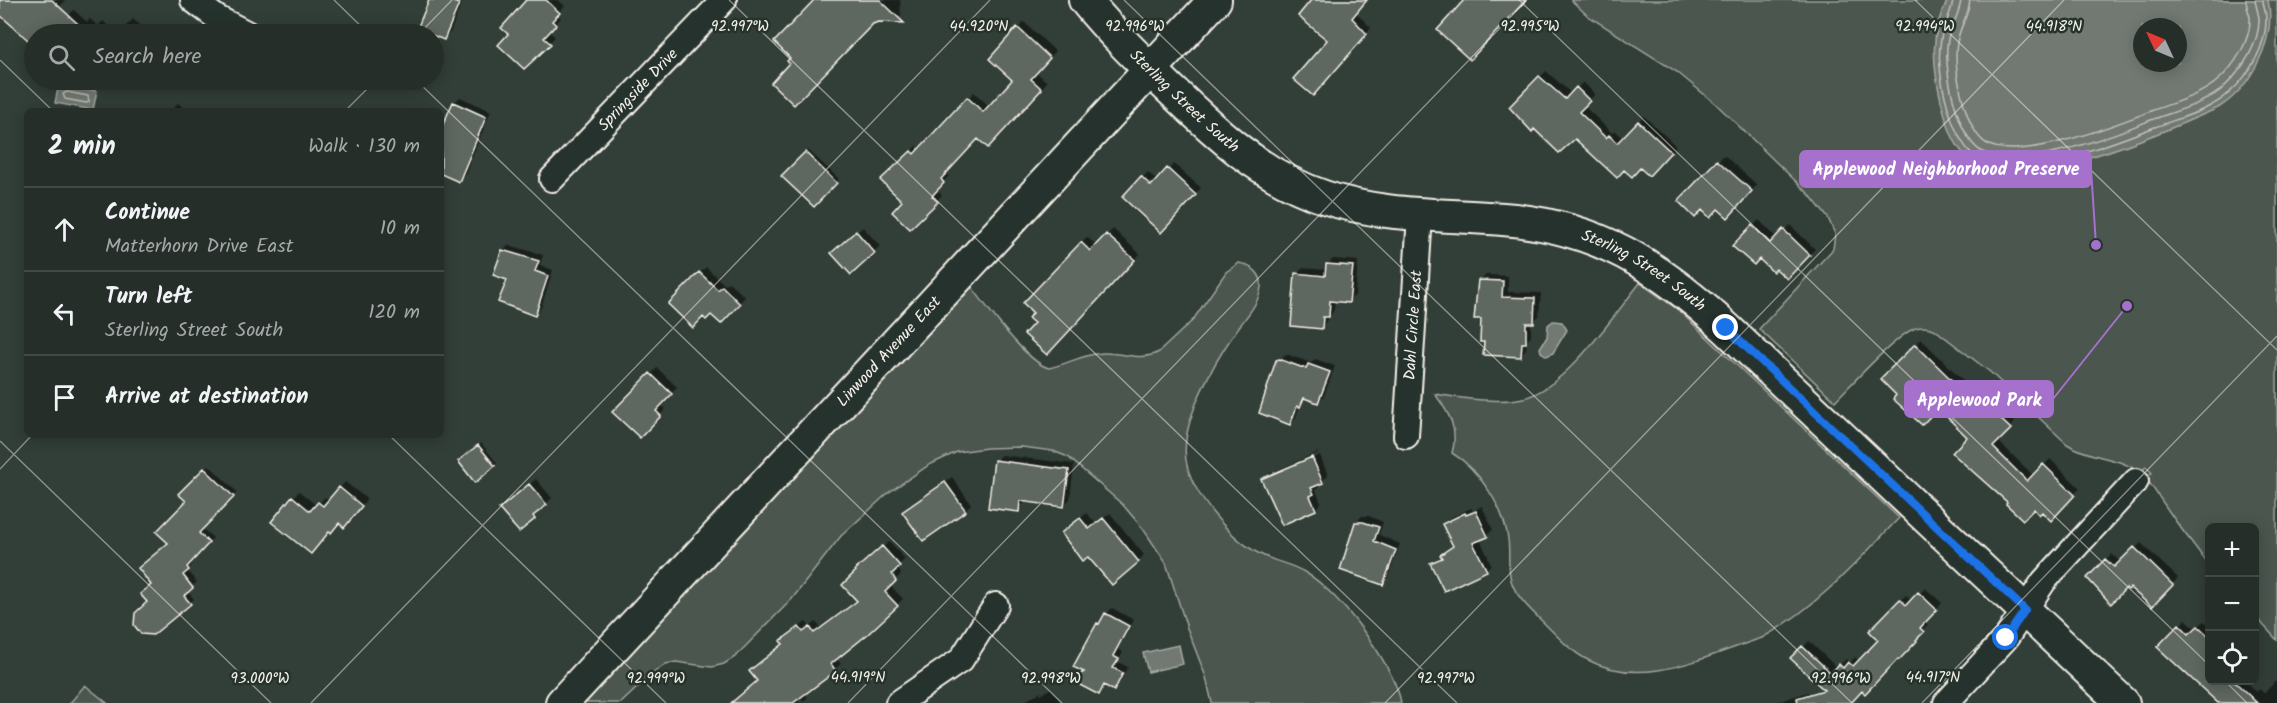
<!DOCTYPE html>
<html lang="en">
<head>
<meta charset="utf-8">
<style>
	:root { --surface:#262e2a; --page:#2e3632; --text:#f1f3f6; --muted:#a4a8a8; --line:#424a47 }
	body { margin:0; font-family:Kalam,sans-serif; background:var(--page); color:var(--text) }
	.controls { position:absolute; right:18px; bottom:18px; display:grid; overflow:hidden; border-radius:9px; box-shadow:0 3px 15px #0003 }
	.controls button { width:54px; height:54px; display:grid; place-items:center; padding:0; border:0; border-bottom:2px solid var(--line); background:var(--surface); color:var(--text); font:30px sans-serif }
	.compass { position:absolute; left:2133px; top:18px; width:54px; height:54px; border-radius:50%; background:var(--surface); box-shadow:0 3px 15px #0003; rotate:314deg }
	.stop { position:absolute; width:18px; height:18px; margin:-14px; border:4px solid #1a73e8; border-radius:50%; background:#fff }
	.stop.end { background:#1a73e8; border-color:#fff; box-shadow:0 2px 6px #0008 }
	.list { margin:0; padding:0; list-style:none }
	h2 { display:flex; justify-content:space-between; align-items:center; height:78px; margin:0; padding:0 24px; font-size:26px }
	h2 small { font-size:20px; font-weight:400; color:var(--muted) }
	.list li { display:grid; grid-template-columns:39px 1fr auto; gap:18px; align-items:center; box-sizing:border-box; height:84px; padding:0 24px; border-top:2px solid var(--line) }
	.list b { display:block; font-size:22px; white-space:nowrap }
	.list p { margin:0; font-size:20px; white-space:nowrap; color:var(--muted) }
	.list em { font-size:20px; font-style:normal; color:var(--muted) }
	.icon { flex:none; width:33px; height:33px; fill:none; stroke:currentColor; stroke-width:2; stroke-linecap:round; stroke-linejoin:round }
	.map { position:relative; flex:none; width:2277px; height:703px; overflow:hidden }
	.search { position:absolute; background:var(--surface); box-shadow:0 3px 15px #0003; left:24px; top:24px; width:420px; height:66px; display:flex; align-items:center; gap:15px; box-sizing:border-box; padding:0 21px; border-radius:33px; color:var(--muted); font-size:22px }
	.panel { position:absolute; background:var(--surface); box-shadow:0 3px 15px #0003; left:24px; top:108px; width:420px; height:330px; border-radius:9px }
	.map>svg:first-child { display:block }
	.green { fill:#4c564f; stroke:#a0a49c; stroke-width:1.5; fill-rule:evenodd }
	.water { fill:#727972; stroke:#a6a9a1; stroke-width:1.5; fill-rule:evenodd }
	.shadow { fill:#0007 }
	.lines { fill:none; stroke-linecap:round; stroke-linejoin:round }
	.shore { stroke:#c0c1b9; stroke-width:1.5 }
	.building { fill:#5f6861; stroke:#f4f1e8; stroke-width:1.5 }
	.minor-casing { stroke:#f4f1e8; stroke-width:28 }
	.tertiary-casing { stroke:#f4f1e8; stroke-width:36 }
	.minor { stroke:#26332d; stroke-width:24 }
	.tertiary { stroke:#26332d; stroke-width:32 }
	.route { stroke:#1a73e8; stroke-width:8 }
	.ticks { fill:none; stroke:#f4f1e8; stroke-width:1.5; stroke-opacity:0.45 }
	.labels { text-anchor:middle; dominant-baseline:central; stroke-width:5; stroke-linejoin:round; paint-order:stroke }
	.street-label { font-size:16px; fill:#f4f1e8; stroke:#26332d }
	.ticks-label { font-size:15px; text-anchor:middle; fill:#f4f1e8; stroke:#26332d; stroke-width:5; stroke-linejoin:round; paint-order:stroke }
	.leader { fill:none; stroke:#a571cd; stroke-width:2 }
	.callout-dot { fill:#a571cd; stroke:#26332d; stroke-width:2 }
	.callout { fill:#a571cd; stroke:#a571cd; stroke-width:2 }
	.callout-label { font-size:18px; text-anchor:middle; font-weight:bold; fill:#fff }
</style>
</head>
<body>
<div class="map">
<svg width="2277" height="703" viewBox="0 0 2277 703">
	<rect width="100%" height="100%" fill="#323e38"/>
	<filter id="ink" filterUnits="userSpaceOnUse"><feTurbulence type="fractalNoise" baseFrequency=".0167" numOctaves="2"/><feDisplacementMap in="SourceGraphic" scale="12" xChannelSelector="R" yChannelSelector="G"/><feConvolveMatrix kernelMatrix="1 2 1 2 8 2 1 2 1" color-interpolation-filters="sRGB"/></filter>
	<g filter="url(#ink)">
		<path class="green" d="M1571,0H2277V640L2255,616L2254,528H2210L2209,565L2177,523L2146,478L2152,473L2146,467L2140,472C2119,457 2091,459 2067,444L1990,372L1934,329C1928,327 1922,326 1916,328C1898,333 1851,385 1835,401L1759,329L1833,249L1835,234L1828,218L1809,194L1716,104L1677,72L1588,16ZM2142,27H2178V63H2142Z
			M1239,263C1251,265 1263,274 1261,287C1259,305 1243,320 1234,334C1213,364 1180,423 1186,460C1191,493 1230,539 1260,554C1275,562 1292,564 1306,573C1338,591 1396,667 1401,703H1212L1206,677L1187,628L1166,563L1144,530L1123,505L1068,457L1053,451L1022,447L987,448L957,452L929,465L888,493L841,536L792,599L735,657L724,664L712,667L676,662L666,664L652,674L621,703H584L972,287C986,306 1027,363 1049,368C1068,364 1083,354 1103,353C1122,352 1140,362 1159,352L1193,320L1226,272Z
			M1640,283L1677,309L1899,518C1856,563 1816,608 1762,638C1706,656 1643,690 1586,659C1571,651 1559,638 1547,626C1535,614 1515,597 1511,580C1507,566 1510,553 1508,539C1504,508 1479,469 1452,453C1459,429 1449,413 1435,394C1460,398 1498,404 1523,398C1565,389 1613,316 1640,283Z
			M85,685L107,703H70Z"/>
		<path class="water" d="M1948,0H2268C2277,39 2250,89 2218,108C2169,130 2024,193 1975,163C1953,150 1947,124 1941,101C1933,66 1929,32 1948,0ZM2142,27H2178V63H2142Z
			M59,84L97,91L93,110L55,103Z
			M1553,321L1562,322L1567,330L1553,353L1547,356L1541,352L1540,348L1547,337L1548,325Z
			M1179,645L1183,664L1148,672L1143,653Z"/>
		<path class="shadow" d="M5,0H64L65,1L29,39L0,13V5Z
			M431,0H463L450,33L444,39L422,30L418,34Z
			M528,0H558L565,6L557,14L561,18L549,31L555,37L524,67L510,34Z
			M813,0H900L901,16L895,21L878,20L791,63L811,6L809,4Z
			M1313,0H1366L1356,12L1371,28L1318,90L1329,40Z
			M74,10L87,22L90,19L98,26L103,21L117,34H66L69,15Z
			M133,19L150,34H118Z
			M1024,22L1055,51L1036,72L1047,82L988,146L979,137L946,173L949,176L936,189L942,195L910,227L904,201L883,180L917,146L920,149L974,92L990,107L1014,80L991,59Z
			M1546,71L1572,94L1583,82L1595,94L1584,106L1612,133L1615,130L1623,138L1644,116L1676,146L1649,174L1640,166L1624,168L1575,137L1511,107Z
			M460,97L491,111L465,174L459,180L441,172V115L447,118L454,103Z
			M178,103L187,111H171Z
			M808,150L839,179L814,205L784,176Z
			M1724,155L1757,185L1727,216L1718,207L1703,208L1680,201Z
			M1174,164L1201,188L1161,231L1124,197L1148,172L1157,181Z
			M1759,220L1777,238L1790,225L1815,249L1787,277L1776,267L1734,246Z
			M863,227L880,246L851,273L839,247Z
			M1113,229L1140,254L1047,353L1036,323V313L1025,303L1087,237L1097,246Z
			M509,245L543,255L540,265L553,270L541,308L535,314L508,279L503,251Z
			M1333,259L1358,261L1355,295L1349,301L1335,300L1334,310L1322,327L1296,274L1302,268L1327,270V265Z
			M706,267L725,285L729,282L745,297L721,322L711,313L670,304Z
			M1486,275L1508,276V292L1541,293L1539,316L1531,322V335L1527,340L1526,349L1520,355L1485,340L1480,281Z
			M1921,339L1974,391L1978,387L2015,422L1998,441L2034,476L2050,459L2080,488L2051,519L1938,406L1899,395L1882,379Z
			M1286,354L1311,363L1315,359L1335,366L1324,396L1318,402L1306,398L1300,405L1296,417L1290,423L1278,361Z
			M657,368L677,387L661,405L666,409L640,436L615,412Z
			M481,443L497,463L475,480L462,459Z
			M1318,452V453L1268,475L1269,474Z
			M1001,455L1074,464L1070,499L1064,505L1025,500L1024,504L1018,510L995,461Z
			M1320,455L1328,476L1318,483L1319,487L1316,490L1321,503L1315,509L1263,480L1268,475V478Z
			M209,465L237,492L202,528L213,538L190,562L192,565L187,570L197,582L187,591L194,599L190,603L149,602L153,584L188,501L180,494Z
			M952,477L971,504L965,510L910,506Z
			M536,479L552,498L519,530L507,503Z
			M345,482L367,499L350,520L273,521L299,491L317,506L325,497L329,500Z
			M1482,506L1493,530L1480,539L1491,564L1486,570L1432,563L1454,545L1444,524L1450,518L1471,508L1473,511Z
			M1087,513L1096,524L1110,513L1144,555L1138,561L1069,527Z
			M1362,516H1369L1383,522L1379,535L1400,544L1388,577L1382,583L1356,522Z
			M889,542L905,559L897,567L901,574L890,585L903,599L867,633L836,658L841,664L804,693L808,697L803,702L795,692L792,694L800,703H740L759,680L788,635L806,622L810,627L816,622L821,628L859,600L863,564Z
			M2141,543L2178,578L2152,605L2130,586L2089,578L2112,554L2121,563Z
			M1925,588L1942,603L1924,622L1928,625L1920,633L1922,635L1849,703H1830L1819,693L1823,688L1793,658L1809,641L1837,668L1846,659L1850,663L1855,657L1860,662L1880,640L1871,631L1906,595L1913,601Z
			M1112,608L1134,620L1118,649L1123,652L1118,662L1128,667L1119,683L1113,689L1106,685L1098,693L1073,680L1084,671L1075,666L1099,624Z
			M2186,619L2196,629L2204,621L2210,626V636L2207,639L2210,680H2245L2257,692L2259,689L2264,693L2277,680V703H2222L2159,647Z
			M1051,688L1061,703H1022L1040,692L1041,695Z
			M1808,692L1811,703H1773Z"/>
		<g class="lines">
			<path class="shore" d="M1953,0C1952,13 1943,25 1941,39C1935,69 1949,128 1969,151C2003,189 2115,142 2155,127C2179,118 2210,111 2229,93C2249,76 2267,45 2266,18C2266,12 2263,6 2263,0
				M1961,0C1960,13 1951,26 1948,39C1943,67 1955,122 1973,144C2003,181 2115,134 2151,120C2175,111 2207,104 2225,86C2242,70 2260,43 2259,18C2258,12 2256,6 2255,0
				M1970,0C1969,15 1959,28 1957,43C1953,68 1964,121 1981,139C2008,169 2119,123 2151,111C2172,103 2200,96 2217,81C2234,67 2251,40 2250,18C2249,12 2246,6 2246,0
				M67,92L88,96L89,102L86,103L65,99L63,94Z"/>
		</g>
		<path class="building" d="M0,0H52L89,34H34L29,41L0,15Z
			M429,0H448L459,4L444,40L417,29Z
			M526,0H546L560,13L552,21L556,25L544,38L551,44L524,69L498,45L508,34L501,28Z
			M814,0H880L904,23L878,22L873,24L794,105L771,83L789,63L787,61L790,58L774,42Z
			M1311,0H1367L1352,18L1367,34L1313,96L1293,79L1327,40L1298,16Z
			M1464,0H1526L1470,60L1437,30Z
			M1017,27L1050,58L1031,79L1042,89L988,148L978,139L941,179L944,183L932,196L938,202L910,229L892,212L902,201L880,180L911,151L914,154L967,97L983,112L1012,80L989,59Z
			M1539,76L1565,99L1576,87L1590,101L1579,112L1606,138L1609,135L1617,143L1638,121L1671,152L1649,176L1640,168L1632,177L1624,170L1617,178L1575,139L1559,153L1534,129L1532,132L1509,107Z
			M453,102L486,117L459,182L441,174V129Z
			M805,152L837,183L814,207L781,176Z
			M1717,160L1752,191L1728,218L1718,209L1710,218L1702,210L1695,218L1678,201Z
			M1167,168L1196,195L1161,233L1122,197L1141,176L1151,186Z
			M1752,225L1770,243L1783,229L1810,255L1787,279L1776,269L1773,272L1759,259L1754,265L1732,246Z
			M856,231L875,253L851,275L831,253Z
			M1106,234L1135,260L1047,355L1024,334L1034,323L1028,318L1033,313L1023,303L1081,242L1090,251Z
			M502,250L539,261L535,271L548,276L535,316L498,302L507,280L493,275Z
			M1326,264L1353,266L1349,303L1330,301L1329,317H1323L1322,329L1291,326L1295,273L1325,276Z
			M699,272L718,290L722,286L740,304L721,324L711,315L706,320L703,317L693,328L668,304Z
			M1478,280L1503,281L1502,297L1535,298L1534,323H1526V343H1522L1521,357L1483,355L1484,342H1480L1481,319H1474Z
			M1915,344L1968,396L1972,392L2011,429L1993,447L2027,481L2043,464L2075,495L2051,521L2042,512L2039,515L2034,509L2023,520L2006,504L2007,502L1952,453L1967,437L1938,408L1922,425L1893,399L1896,395L1880,379Z
			M1279,359L1306,369L1308,364L1330,372L1318,403L1304,398L1300,407L1297,406L1290,425L1259,413L1276,360Z
			M650,373L672,394L656,411L661,416L640,438L612,412Z
			M478,445L495,466L475,483L458,461Z
			M1312,457L1323,483L1311,488L1314,494L1310,496L1316,510L1282,525L1261,479Z
			M994,460L1069,470L1064,507L1020,501L1019,512L988,508Z
			M204,468L234,497L199,533L209,543L187,567L189,570L183,575L193,588L184,596L191,604L153,635L141,634L134,625L135,613L147,602L140,594L151,585L138,568L168,543L156,532L186,501L178,494Z
			M945,482L966,511L923,541L902,512Z
			M529,484L547,505L533,516L535,519L519,532L499,509Z
			M339,487L362,506L344,528L339,523L331,533L329,532L311,554L271,522L292,496L310,511L318,502L323,506Z
			M1476,511L1488,537L1473,543L1487,571L1444,591L1430,563L1442,558L1440,555L1453,546L1442,524L1465,513L1466,515Z
			M1080,518L1089,529L1103,518L1139,562L1112,585L1088,557L1082,561L1061,533Z
			M1355,522H1363L1379,527L1374,541L1396,550L1383,585L1340,570Z
			M882,546L900,566L892,574L896,581L885,592L898,606L868,634L831,664L836,671L793,703H731L757,681L749,671L783,644L780,641L799,627L803,632L810,627L814,633L857,601L842,585L856,571L855,570Z
			M2134,547L2173,585L2152,607L2130,588L2128,590L2126,588L2111,604L2087,578L2105,559L2114,567Z
			M1918,592L1937,610L1920,628L1924,632L1916,640L1917,641L1899,660L1898,659L1865,694L1862,691L1851,703H1798L1797,698L1824,690L1790,658L1802,646L1831,673L1839,664L1843,668L1848,662L1853,666L1878,640L1869,631L1900,599L1906,605Z
			M1105,613L1129,626L1113,656L1119,659L1113,668L1123,673L1114,691L1104,685L1099,695L1070,680L1084,672L1073,667L1097,623L1099,624Z
			M2179,624L2189,634L2198,626L2210,637V681H2234L2257,703H2218L2157,647Z"/>
		<g class="lines">
			<g class="minor-casing">
				<g id="minor">
					<path d="M193,0L217,18L248,34"/>
					<path id="s1" d="M552,179L724,0"/>
					<path id="s2" d="M1406,436L1420,215"/>
					<path d="M898,703L961,660L996,605"/>
					<path d="M1946,703L2006,638L2044,581L2136,481"/>
				</g>
			</g>
			<g class="tertiary-casing">
				<g id="tertiary">
					<path id="s3" d="M1085,0C1110,31 1138,58 1166,85C1214,131 1260,176 1324,197C1382,217 1443,214 1503,219C1598,226 1658,266 1726,328L2123,703"/>
					<path id="s4" d="M562,703L1215,0"/>
				</g>
			</g>
			<use href="#minor" class="minor"/>
			<use href="#tertiary" class="tertiary"/>
		</g>
	</g>
	<g class="lines" filter="url(#ink)">
		<path class="route" d="M1726,328L2025,610L2006,638"/>
	</g>
	<path class="ticks" d="M334,0L369,34M729,0L1457,703M1124,0L1852,703M1519,0L2210,666M1915,0L2277,350M419,34L452,0M0,60L53,111M416,80L1062,703M345,111L376,80M389,435L666,703M0,441L271,703M0,469L32,435M2224,680L2247,703M311,703L990,0M848,703L1527,0M1385,703L2064,0M1922,703L2277,336"/>
	<g class="labels">
		<g class="street-label">
			<text stroke="none"><textPath href="#s1" startOffset="124">Springside Drive</textPath></text>
			<text stroke="none"><textPath href="#s3" startOffset="142">Sterling Street South</textPath></text>
			<text stroke="none"><textPath href="#s3" startOffset="646">Sterling Street South</textPath></text>
			<text stroke="none"><textPath href="#s2" startOffset="111">Dahl Circle East</textPath></text>
			<text stroke="none"><textPath href="#s4" startOffset="480">Linwood Avenue East</textPath></text>
		</g>
	</g>
	<g class="ticks-label">
		<text x="740" y="31">92.997°W</text>
		<text x="1135" y="31">92.996°W</text>
		<text x="1530" y="31">92.995°W</text>
		<text x="1925" y="31">92.994°W</text>
		<text x="979" y="31">44.920°N</text>
		<text x="2054" y="31">44.918°N</text>
		<text x="858" y="682">44.919°N</text>
		<text x="1933" y="682">44.917°N</text>
		<text x="260" y="683">93.000°W</text>
		<text x="656" y="683">92.999°W</text>
		<text x="1051" y="683">92.998°W</text>
		<text x="1446" y="683">92.997°W</text>
		<text x="1841" y="683">92.996°W</text>
	</g>
	<path class="leader" d="M2096 245L2091 169M2127 306L2053 399"/>
	<g class="callout-dot">
		<circle cx="2096" cy="245" r="6"/>
		<circle cx="2127" cy="306" r="6"/>
	</g>
	<g class="callout">
		<rect x="1800" y="151" width="291" height="36" rx="6"/>
		<rect x="1905" y="381" width="148" height="36" rx="6"/>
	</g>
	<g class="callout-label">
		<text x="1946" y="175">Applewood Neighborhood Preserve</text>
		<text x="1979" y="406">Applewood Park</text>
	</g>
</svg>
<div class="controls">
<button>+</button>
<button>−</button>
<button><svg class="icon" aria-label="locate" viewBox="0 0 24 24"><circle cx="12" cy="12" r="6"/><path d="M12 2v4M12 18v4M2 12h4M18 12h4"/></svg></button>
</div>
<svg class="compass" viewBox="-18 -18 36 36"><path d="M0-13l5 13h-10z" fill="#e53935"/><path d="M0 13l5-13h-10z" fill="#a4a8a8"/></svg>
<div class="stop" style="left:2006px;top:638px"></div>
<div class="stop end" style="left:1726px;top:328px"></div>
<div class="search"><svg class="icon" aria-label="search" viewBox="0 0 24 24"><circle cx="10" cy="10" r="6"/><path d="M15 15l6 6"/></svg>Search here</div>
<section class="panel">
<h2>2 min<small>Walk · 130 m</small></h2>
<ul class="list">
<li><svg class="icon" aria-label="ahead" viewBox="0 0 24 24"><path d="M12 20V5M6 11l6-6 6 6"/></svg><div><b>Continue</b><p>Matterhorn Drive East</p></div><em>10 m</em></li>
<li><svg class="icon" aria-label="left" viewBox="0 0 24 24"><path d="M17 20v-9H6M10 6l-5 5 5 5"/></svg><div><b>Turn left</b><p>Sterling Street South</p></div><em>120 m</em></li>
<li><svg class="icon" aria-label="arrive" viewBox="0 0 24 24"><path d="M6 21V4h12l-3 4 3 4H6"/></svg><div><b>Arrive at destination</b></div></li>
</ul>
</section>
</div>
</body>
</html>
